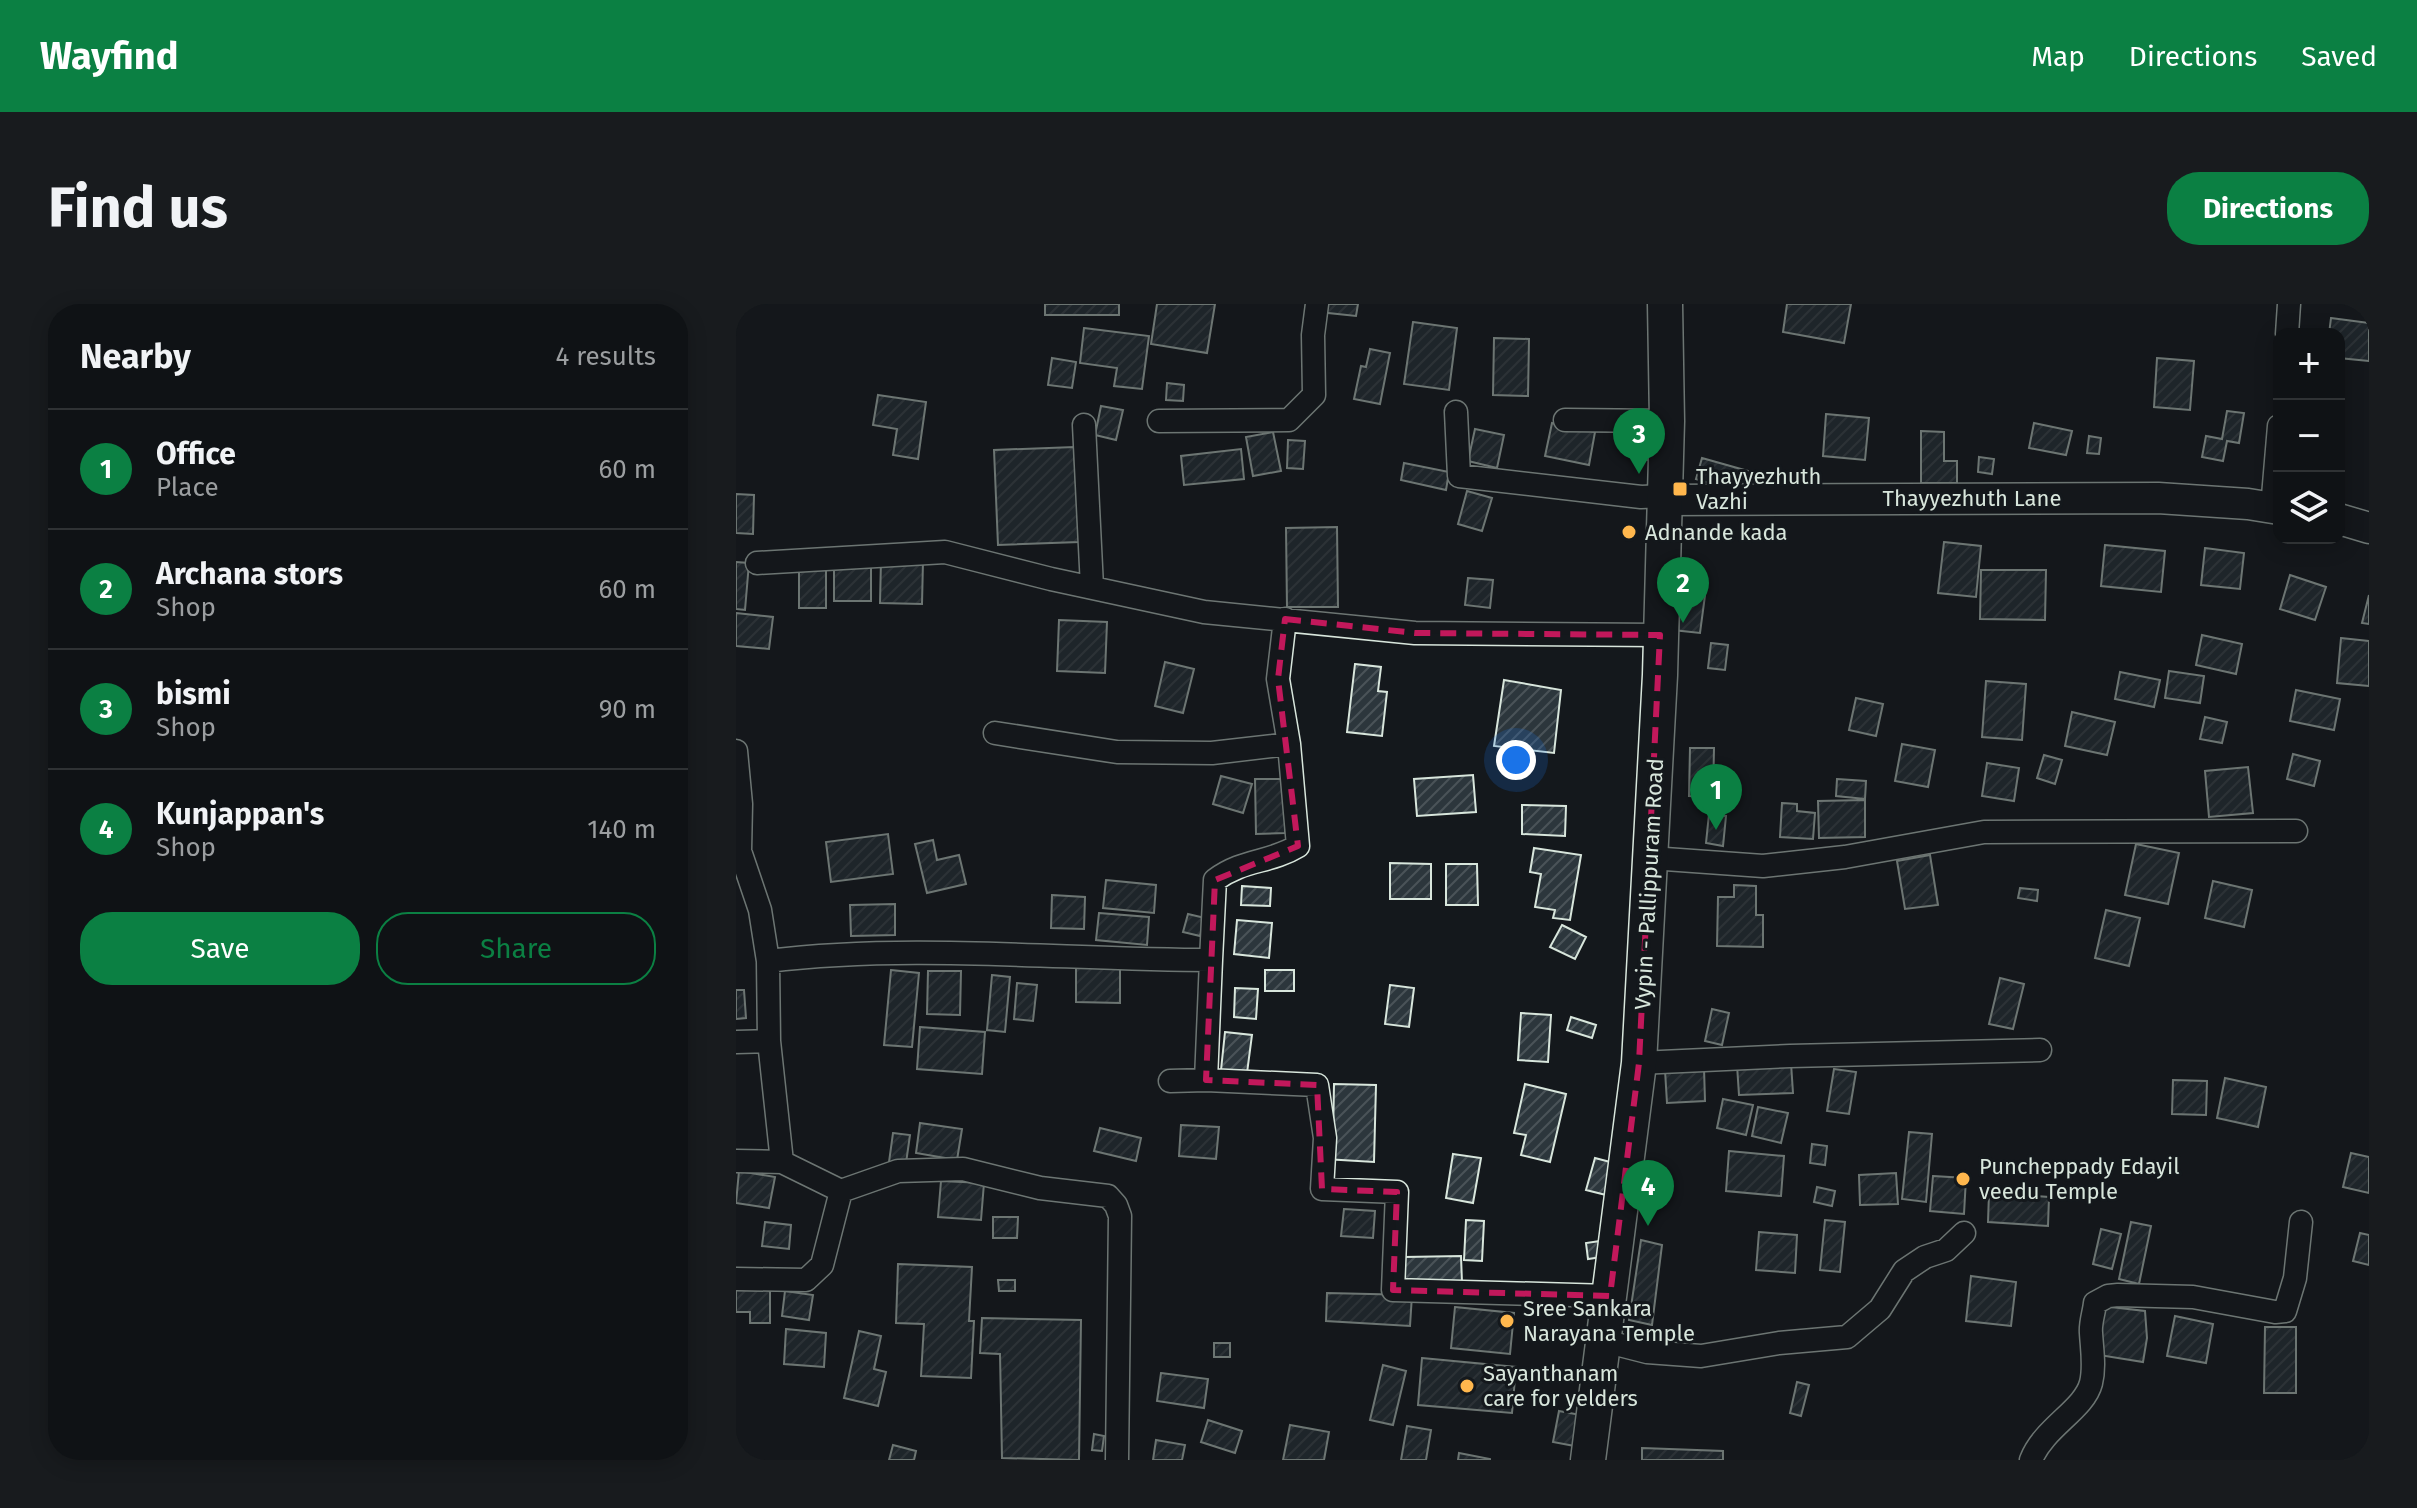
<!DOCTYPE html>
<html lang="en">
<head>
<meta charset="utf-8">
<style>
	:root { --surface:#0f1215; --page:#181b1e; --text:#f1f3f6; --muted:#9b9ea0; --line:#2f3234; --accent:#0b8043 }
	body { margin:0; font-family:"Fira Sans",sans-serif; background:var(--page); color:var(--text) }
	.controls { position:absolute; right:24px; top:24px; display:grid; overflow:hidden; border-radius:16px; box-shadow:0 4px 20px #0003 }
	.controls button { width:72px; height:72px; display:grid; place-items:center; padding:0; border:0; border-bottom:2px solid var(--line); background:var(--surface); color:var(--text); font:40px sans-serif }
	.you { position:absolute; left:780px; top:456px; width:28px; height:28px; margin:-20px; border:6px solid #fff; border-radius:50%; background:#1a73e8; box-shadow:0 0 0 12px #1a73e833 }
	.badge { display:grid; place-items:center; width:52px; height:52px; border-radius:50%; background:var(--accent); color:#fff; font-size:26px; font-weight:700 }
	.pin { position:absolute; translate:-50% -66px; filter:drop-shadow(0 2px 4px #0008) }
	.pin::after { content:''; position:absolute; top:42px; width:28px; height:24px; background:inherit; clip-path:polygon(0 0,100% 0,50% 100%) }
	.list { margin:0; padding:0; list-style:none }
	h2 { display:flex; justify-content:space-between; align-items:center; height:104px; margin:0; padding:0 32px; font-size:34px }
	h2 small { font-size:26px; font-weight:400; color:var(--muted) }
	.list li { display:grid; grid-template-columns:52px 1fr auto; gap:24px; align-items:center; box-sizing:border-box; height:120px; padding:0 32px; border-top:2px solid var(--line) }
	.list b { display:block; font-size:30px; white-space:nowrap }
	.list p { margin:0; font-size:26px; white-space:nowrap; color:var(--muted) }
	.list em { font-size:26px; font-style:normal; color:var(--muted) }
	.actions { display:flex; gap:16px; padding:24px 32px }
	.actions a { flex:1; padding:18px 0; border:2px solid var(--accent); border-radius:32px; text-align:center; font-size:28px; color:var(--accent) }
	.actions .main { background:var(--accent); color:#fff }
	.icon { flex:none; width:44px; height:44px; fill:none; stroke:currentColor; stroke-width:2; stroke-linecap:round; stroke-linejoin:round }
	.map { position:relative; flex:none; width:1633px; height:1156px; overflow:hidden; border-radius:32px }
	header { display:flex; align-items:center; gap:48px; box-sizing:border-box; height:112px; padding:0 40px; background:var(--accent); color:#fff }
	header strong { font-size:38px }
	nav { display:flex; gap:44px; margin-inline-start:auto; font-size:28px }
	.intro { display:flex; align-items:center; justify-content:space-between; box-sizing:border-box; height:192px; padding:0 48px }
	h1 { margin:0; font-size:56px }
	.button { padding:20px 36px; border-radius:32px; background:var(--accent); color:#fff; font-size:28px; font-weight:700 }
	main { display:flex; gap:48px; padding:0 48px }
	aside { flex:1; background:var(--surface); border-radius:32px; box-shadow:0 4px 20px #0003 }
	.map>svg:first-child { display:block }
	.building { fill:url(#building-hatch); stroke:#d8e6dc; stroke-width:2 }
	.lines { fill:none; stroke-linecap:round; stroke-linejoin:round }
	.street-casing { stroke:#d8e6dc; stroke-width:25 }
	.secondary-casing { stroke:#d8e6dc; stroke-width:33 }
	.primary-casing { stroke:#d8e6dc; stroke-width:37 }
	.street { stroke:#14181c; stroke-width:22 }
	.secondary { stroke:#14181c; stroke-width:30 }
	.primary { stroke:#14181c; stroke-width:34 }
	.marked { fill:none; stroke:#c2185b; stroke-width:6; stroke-dasharray:16 10; stroke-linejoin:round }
	.poi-dot { fill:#ffb74d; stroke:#14181c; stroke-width:3 }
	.labels { text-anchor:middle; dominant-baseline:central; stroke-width:6; stroke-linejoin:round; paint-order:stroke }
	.poi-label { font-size:22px; fill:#d8e6dc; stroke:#14181c; text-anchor:start }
	.street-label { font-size:22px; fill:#d8e6dc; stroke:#14181c }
</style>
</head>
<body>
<header>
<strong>Wayfind</strong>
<nav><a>Map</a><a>Directions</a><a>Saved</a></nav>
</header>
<div class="intro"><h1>Find us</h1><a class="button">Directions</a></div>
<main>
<aside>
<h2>Nearby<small>4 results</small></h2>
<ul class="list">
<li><span class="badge">1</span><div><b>Office</b><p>Place</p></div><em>60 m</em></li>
<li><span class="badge">2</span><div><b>Archana stors</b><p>Shop</p></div><em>60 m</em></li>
<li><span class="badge">3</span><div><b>bismi</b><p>Shop</p></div><em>90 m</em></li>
<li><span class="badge">4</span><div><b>Kunjappan's</b><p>Shop</p></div><em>140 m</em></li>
</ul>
<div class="actions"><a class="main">Save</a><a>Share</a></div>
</aside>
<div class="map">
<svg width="1633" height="1156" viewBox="0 0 1633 1156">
	<defs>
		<pattern id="building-hatch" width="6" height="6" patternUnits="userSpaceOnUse" patternTransform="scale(2)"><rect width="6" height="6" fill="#2c363c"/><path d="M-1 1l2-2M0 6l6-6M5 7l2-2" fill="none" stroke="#4a5358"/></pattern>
	</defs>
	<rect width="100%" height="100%" fill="#14181c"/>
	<path class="building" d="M309,0H383V11H309Z
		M421,0H479L471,49L415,40Z
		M584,0H622L620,12L583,8Z
		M1051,0H1115L1108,39L1047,28Z
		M1595,14L1633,19V57L1603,54V30H1593Z
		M677,18L721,24L713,86L668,80Z
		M348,24L413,32L406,85L378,82L381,64L344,59Z
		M758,34L793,35L792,92L757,91Z
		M634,45L654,49L644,100L618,95L625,62L630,63Z
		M316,54L340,58L336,84L312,81Z
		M1421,54L1458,57L1454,106L1418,103Z
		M431,79L448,81L447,97L430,96Z
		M142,91L190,98L182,155L157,151L161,125L137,121Z
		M365,102L387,106L380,136L359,131Z
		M1491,107L1508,109L1503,139L1491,137L1487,157L1466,153L1470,132L1486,135Z
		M1090,110L1133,114L1129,156L1087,152Z
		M816,119L859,128L853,161L809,152Z
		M896,119L919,124L912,156L890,151Z
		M1298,119L1336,127L1330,151L1293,144Z
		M739,125L768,131L761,164L732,157Z
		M1185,127L1208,128V157H1221V179H1185Z
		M537,128L545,167L517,172L510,133Z
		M1353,132L1365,134L1363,150L1351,149Z
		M552,136L569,137L567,165L551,164Z
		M338,143L343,238L262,241L258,146Z
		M505,145L508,175L448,181L445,152Z
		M1243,153L1258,155L1256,170L1242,168Z
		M966,154L1012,167L1006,189L960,175Z
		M668,159L713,168L710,186L665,176Z
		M731,187L756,194L746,227L722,220Z
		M0,190L18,191L17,230L0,229Z
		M601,223L602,303H551L550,224Z
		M1208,238L1245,242L1240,293L1202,289Z
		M1369,241L1429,247L1425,288L1365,282Z
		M1469,244L1508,249L1504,285L1465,281Z
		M145,256L187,257L186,300L144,299Z
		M0,258L13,259L9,306L0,305Z
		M63,258H90V304H63Z
		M98,260H135V297H98Z
		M1245,266H1310L1309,316L1244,315Z
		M1554,271L1590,283L1579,316L1544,305Z
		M732,274L757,276L754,304L729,301Z
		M942,281L970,284L964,329L937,326Z
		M1633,291V320L1626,319Z
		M0,309L37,313L33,345L0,342Z
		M323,316L371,318L369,369L321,367Z
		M1466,331L1506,340L1500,370L1460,361Z
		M1605,334L1633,337V382L1601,379Z
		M975,339L992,341L989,366L972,364Z
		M429,358L458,365L447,409L419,402Z
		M619,360L645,363L642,387L651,388L646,432L611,428Z
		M1433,367L1468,372L1464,399L1429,394Z
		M1384,368L1424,376L1418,403L1379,395Z
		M768,376L825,386L818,449L758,442Z
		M1250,377L1290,380L1286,436L1246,433Z
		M1560,386L1604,395L1598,426L1554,417Z
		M1120,394L1147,400L1140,432L1113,426Z
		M1336,408L1379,418L1371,451L1329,442Z
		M1469,413L1491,418L1486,439L1464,435Z
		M1166,440L1199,446L1192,483L1159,477Z
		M954,444H978L977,493L953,492Z
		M1557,450L1584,457L1578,482L1551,475Z
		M1308,451L1326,456L1319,480L1301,474Z
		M1251,459L1283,464L1278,497L1246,492Z
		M1512,463L1517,509L1473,513L1469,467Z
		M737,471L740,508L681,512L678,475Z
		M485,472L516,480L507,509L477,500Z
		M519,475H549V529L520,530Z
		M1101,475L1130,477L1129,495L1100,492Z
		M1129,496V533L1083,534L1082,497Z
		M1046,499L1061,500V507L1079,509L1077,535L1044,533Z
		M786,501L830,502L829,532L786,530Z
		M973,510L990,512L987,542L970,539Z
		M152,530L157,570L95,578L90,538Z
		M197,536L201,556L223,551L230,580L191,589L179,540Z
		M1400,540L1443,549L1432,600L1389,591Z
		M798,544L845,551L834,616L817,614L819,606L799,603L805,570L794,568Z
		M1194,551L1202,601L1169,605L1161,557Z
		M654,559L695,560V595H654Z
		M710,560H741L742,601H710Z
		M370,576L420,581L418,609L367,604Z
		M1477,577L1516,586L1508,623L1469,614Z
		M998,581L1020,582V611H1027V643L981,642L982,593H998Z
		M506,582L535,584L534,602L505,601Z
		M1284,584L1302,586L1301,597L1282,594Z
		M316,591L349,593L348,625L315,624Z
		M159,600V631L115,632L114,601Z
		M1370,606L1404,614L1393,662L1359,654Z
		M363,609L413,613L411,641L360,636Z
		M452,610L469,614L464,632L447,628Z
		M501,616L536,619L533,654L498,650Z
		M826,621L850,633L839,655L814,643Z
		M340,664H384V699L340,698Z
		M155,666L183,669L176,743L148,741Z
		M529,666H558V687H529Z
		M192,667H225L224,711L191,710Z
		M256,671L274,673L269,728L251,726Z
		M1264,674L1288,680L1277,725L1253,720Z
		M281,679L301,681L297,717L278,715Z
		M654,681L678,684L673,723L649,720Z
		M499,684L522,685L520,715L498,713Z
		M0,686H8L10,714L0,715Z
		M976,705L993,709L986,741L969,737Z
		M785,709L815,711L812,758L782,756Z
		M835,713L860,721L856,734L831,726Z
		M184,723L249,728L246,770L181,765Z
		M489,728L516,731L511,769L485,766Z
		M1055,759L1057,789L1003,791L1001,761Z
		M968,764L969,797L931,799L929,766Z
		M1098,765L1120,768L1113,810L1091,807Z
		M1489,774L1530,783L1522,823L1481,814Z
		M1437,776L1471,777L1470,811L1436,810Z
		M598,780L640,781L638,858L589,855L597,834Z
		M789,780L830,790L814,858L785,851L790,831L778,829Z
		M987,795L1017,801L1010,831L981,824Z
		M1022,803L1052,809L1045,839L1016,832Z
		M184,819L226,825L221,856L180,849Z
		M445,821L483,823L480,855L443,852Z
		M364,824L405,834L400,857L358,847Z
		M1173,828L1196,830L1190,898L1166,895Z
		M157,829L174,831L170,859L153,858Z
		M1076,840L1091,842L1089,861L1074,859Z
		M993,847L1048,852L1045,892L990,887Z
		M1615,849L1633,853V889L1607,883Z
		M717,850L745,854L737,899L710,894Z
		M859,854L878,859L870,891L850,886Z
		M3,867L39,873L33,904L0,899Z
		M1160,869L1162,900L1124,901L1123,871Z
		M1197,872L1230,874L1228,910L1194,907Z
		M205,877L248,879L245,916L202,913Z
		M1081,883L1099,887L1096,902L1078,898Z
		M1253,889L1313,893L1312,922L1252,918Z
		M608,905L639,907L637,934L605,932Z
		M257,913H282L281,934H257Z
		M730,916L748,917L746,957L728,956Z
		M1089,916L1109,918L1104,968L1084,966Z
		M29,918L55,921L53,945L26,942Z
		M1395,918L1415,922L1403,980L1383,975Z
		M1365,925L1385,930L1376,965L1357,960Z
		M1023,928L1061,931L1059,969L1020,966Z
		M1624,929L1633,931V961L1617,957Z
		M871,936L873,952L852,955L850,939Z
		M905,936L926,941L916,1021L893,1016Z
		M725,952L726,979L668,981V953Z
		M162,960L236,963L233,1017H238L235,1074L185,1072L188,1020L160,1019Z
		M1235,972L1280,978L1275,1022L1230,1017Z
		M262,976H279V987H263Z
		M0,984H34V1019H14V1008H0Z
		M49,987L77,991L73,1016L46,1012Z
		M591,989L676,991L674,1022L590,1017Z
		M1366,1002L1409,1007L1411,1034L1407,1058L1363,1051Z
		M719,1003L778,1009L774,1050L715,1044Z
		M1439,1012L1477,1020L1470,1059L1431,1052Z
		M246,1014L345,1016L343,1156L266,1154L264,1050L244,1049Z
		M1529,1023H1560V1089H1528Z
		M50,1025L90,1029L88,1063L48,1060Z
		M123,1027L145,1032L138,1065L150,1068L142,1102L108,1094Z
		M478,1039H494V1053H478Z
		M686,1054L780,1063L776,1109L682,1101Z
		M647,1061L670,1067L657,1121L634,1116Z
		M425,1069L472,1075L468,1104L421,1097Z
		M1061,1078L1073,1081L1065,1112L1054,1109Z
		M823,1107L850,1112L844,1143L817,1138Z
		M472,1116L506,1127L499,1149L465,1138Z
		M554,1121L593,1128L588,1156H547Z
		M671,1122L695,1126L690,1156H665Z
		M358,1130L368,1132L366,1147L356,1146Z
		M420,1136L449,1141L446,1156H417Z
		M157,1141L180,1147L178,1156H153Z
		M906,1144L987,1147V1156H906Z
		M723,1149L754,1155V1156H722Z"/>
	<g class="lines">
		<g class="street-casing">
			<path id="street" d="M1551,30L1553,0
				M720,108L723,172L905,193L929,192
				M829,116L931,117
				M423,117L553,116L578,91L577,31L581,0
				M348,121L356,283
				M1536,204L1543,122
				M21,259L209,248L315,275L468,308L679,329L924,331
				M259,429L381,448L476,449L553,440
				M0,447L5,500L4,547L24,606L32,657L33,737L46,858L105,887L162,867L227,865L304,884L372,892L380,901L384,912L381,1156
				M915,554L1027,562L1109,553L1248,528L1560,527
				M475,656L470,776L581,781L589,834L586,885L661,888L657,986L874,992
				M32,657C178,639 328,656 475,656L479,576C507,555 534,559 562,542L553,440L542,375L549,315
				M0,738L33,737
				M903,759L1054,752L1304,746
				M434,777L470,776
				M0,857L46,858
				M0,975L70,976L86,961L105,887
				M868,1037L911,1048L965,1052L1043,1039L1111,1033L1144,1005L1168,967L1189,953L1210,946L1228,929
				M1295,1156C1308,1123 1348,1106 1355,1079C1359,1063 1356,1046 1355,1029C1354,1019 1358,1009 1359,999L1372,992L1382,991L1457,993L1539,1008L1549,1007L1559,974L1565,918"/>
		</g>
		<g class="secondary-casing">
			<path id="secondary" d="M929,196L1422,194L1512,200L1543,205
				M1603,215L1633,224"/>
		</g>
		<g class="primary-casing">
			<path id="primary" d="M852,1156L903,759L924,371L931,117L929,0"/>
		</g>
		<use href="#street" class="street"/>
		<use href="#secondary" class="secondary"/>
		<use href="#primary" class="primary"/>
	</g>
	<path d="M0 0H1633V1156H0ZM549,315L679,329L924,331L903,759L874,992L657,986L661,888L586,885L581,781L470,776L479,576L562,542L542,375Z" fill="#14181c" fill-opacity=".55" fill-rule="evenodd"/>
	<path class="marked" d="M549,315L679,329L924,331L903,759L874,992L657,986L661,888L586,885L581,781L470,776L479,576L562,542L542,375Z"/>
	<g class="poi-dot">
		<rect x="936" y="177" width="16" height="16" rx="4"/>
		<circle cx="893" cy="228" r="8"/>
		<circle cx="1227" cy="875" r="8"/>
		<circle cx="771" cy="1017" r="8"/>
		<circle cx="731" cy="1082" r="8"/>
	</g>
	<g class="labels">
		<g class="poi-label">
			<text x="960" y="172">Thayyezhuth<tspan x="960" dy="25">Vazhi</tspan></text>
			<text x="909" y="228">Adnande kada</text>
			<text x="1243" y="862">Puncheppady Edayil<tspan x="1243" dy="25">veedu Temple</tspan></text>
			<text x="787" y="1004">Sree Sankara<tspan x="787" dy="25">Narayana Temple</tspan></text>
			<text x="747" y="1069">Sayanthanam<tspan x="747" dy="25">care for yelders</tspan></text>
		</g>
		<g class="street-label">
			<text x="1236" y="194">Thayyezhuth Lane</text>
			<text transform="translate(913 580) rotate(-87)">Vypin - Pallippuram Road</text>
		</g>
	</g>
</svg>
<div class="controls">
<button>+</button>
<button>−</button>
<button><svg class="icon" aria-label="layers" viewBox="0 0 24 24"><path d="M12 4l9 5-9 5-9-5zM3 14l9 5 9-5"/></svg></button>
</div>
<div class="you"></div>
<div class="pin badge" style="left:980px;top:526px">1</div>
<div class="pin badge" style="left:947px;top:319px">2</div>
<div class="pin badge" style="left:903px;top:170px">3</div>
<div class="pin badge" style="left:912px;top:922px">4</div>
</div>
</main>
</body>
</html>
